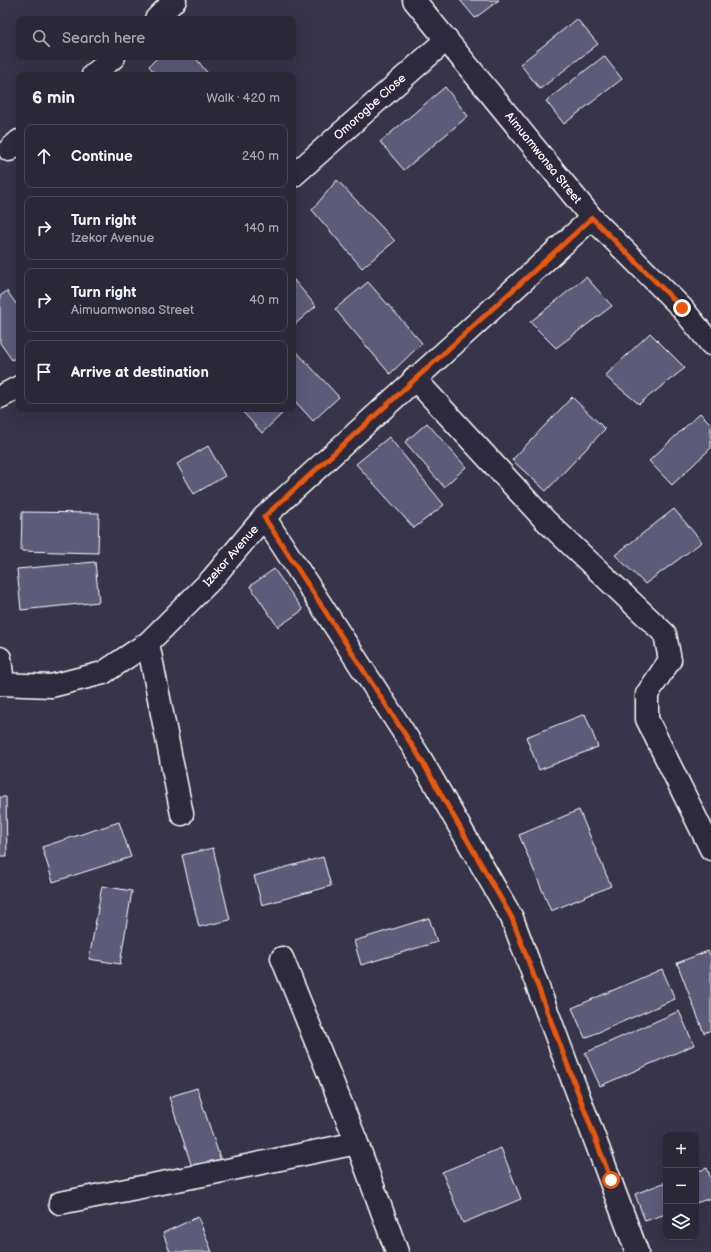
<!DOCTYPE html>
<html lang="en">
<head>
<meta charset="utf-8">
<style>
	:root { --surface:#2a2737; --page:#322f3f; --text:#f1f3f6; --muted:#a5a5ad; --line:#464452 }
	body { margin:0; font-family:"Balsamiq Sans",sans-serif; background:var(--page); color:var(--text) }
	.controls { position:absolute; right:12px; bottom:12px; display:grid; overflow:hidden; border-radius:8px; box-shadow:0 4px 16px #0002 }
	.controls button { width:36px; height:36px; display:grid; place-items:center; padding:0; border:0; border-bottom:1px solid var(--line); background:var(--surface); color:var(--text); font:20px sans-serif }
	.stop { position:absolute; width:12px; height:12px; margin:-9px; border:3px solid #ea580c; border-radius:50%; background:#fff }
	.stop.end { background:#ea580c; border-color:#fff; box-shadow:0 1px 4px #0008 }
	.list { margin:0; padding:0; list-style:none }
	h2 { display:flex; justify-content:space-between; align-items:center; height:52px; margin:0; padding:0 16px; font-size:17px }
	h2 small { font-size:13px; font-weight:400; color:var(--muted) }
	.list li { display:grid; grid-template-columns:26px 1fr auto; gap:12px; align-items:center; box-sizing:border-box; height:64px; margin:0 8px 8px; padding:0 8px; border:1px solid var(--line); border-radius:8px }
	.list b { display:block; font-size:15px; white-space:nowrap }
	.list p { margin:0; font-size:13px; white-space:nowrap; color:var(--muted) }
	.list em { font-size:13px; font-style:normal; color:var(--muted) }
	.icon { flex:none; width:22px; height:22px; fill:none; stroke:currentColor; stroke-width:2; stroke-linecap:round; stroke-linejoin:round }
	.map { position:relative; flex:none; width:711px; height:1252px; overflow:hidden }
	.search { position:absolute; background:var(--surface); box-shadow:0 4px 16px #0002; left:16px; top:16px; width:280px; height:44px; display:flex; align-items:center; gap:10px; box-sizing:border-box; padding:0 14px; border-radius:8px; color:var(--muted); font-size:15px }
	.panel { position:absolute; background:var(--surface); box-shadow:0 4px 16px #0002; left:16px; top:72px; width:280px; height:340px; border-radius:8px }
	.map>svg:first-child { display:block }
	.building { fill:#5b5c79; stroke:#fff }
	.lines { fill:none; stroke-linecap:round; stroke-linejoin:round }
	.minor-casing { stroke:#fff; stroke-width:25 }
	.minor { stroke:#2f2a3d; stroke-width:22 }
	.route { stroke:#ea580c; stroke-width:5 }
	.labels { text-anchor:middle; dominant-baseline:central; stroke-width:4; stroke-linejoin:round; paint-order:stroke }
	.street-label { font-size:12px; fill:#fff; stroke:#2f2a3d }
</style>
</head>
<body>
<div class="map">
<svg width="711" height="1252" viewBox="0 0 711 1252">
	<rect width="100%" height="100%" fill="#383449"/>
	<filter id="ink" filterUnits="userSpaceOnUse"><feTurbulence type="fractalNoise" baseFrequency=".025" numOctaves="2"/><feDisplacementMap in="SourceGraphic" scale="8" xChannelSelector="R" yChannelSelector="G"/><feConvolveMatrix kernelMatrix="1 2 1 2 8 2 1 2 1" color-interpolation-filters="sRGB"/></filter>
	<g filter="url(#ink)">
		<path class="building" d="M460,0H499L475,18Z
			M577,19L598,44L540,89L520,64Z
			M604,56L622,79L564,124L546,101Z
			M158,57H195L209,75H156L149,66Z
			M445,87L468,116L404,170L380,142Z
			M337,180L395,241L362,268L312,210Z
			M586,277L612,306L556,348L530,322Z
			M293,279L316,306L293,326Z
			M368,282L422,343L390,374L335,309Z
			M7,291L19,308V355L12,360L0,343V296Z
			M650,333L685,368L639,404L605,376Z
			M293,348L339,397L313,421L293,399Z
			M572,397L605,429L546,491L512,460Z
			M240,409H287L262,433Z
			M700,413L711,424V448L672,485L649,461Z
			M427,423L466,467L444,487L405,442Z
			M389,437L444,505L414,528L356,464Z
			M208,446L225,476L194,494L177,464Z
			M674,509L702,542L645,584L615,555Z
			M22,512L99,513L98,553L21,551Z
			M95,562L99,602L21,610L17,569Z
			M274,569L303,610L278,627L250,586Z
			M585,714L598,747L539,770L526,737Z
			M0,797H6L7,856H0Z
			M579,810L611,886L551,911L519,835Z
			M119,822L131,857L53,882L42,847Z
			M213,848L230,920L199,927L182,855Z
			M323,857L331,886L262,905L254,876Z
			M102,886L132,891L120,964L89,959Z
			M429,918L437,942L361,965L354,941Z
			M708,951L711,957V1030L704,1033L677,963Z
			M662,969L675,999L585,1038L572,1008Z
			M679,1011L694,1045L600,1086L585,1053Z
			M197,1088L221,1161L193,1170L169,1097Z
			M501,1148L521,1199L463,1223L442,1172Z
			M707,1168L711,1179V1198L696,1203V1172Z
			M666,1182V1214L645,1221L635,1194Z
			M198,1217L212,1252H170L163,1233Z"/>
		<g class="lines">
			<g class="minor-casing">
				<path id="minor" d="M414,0L592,218L682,308L711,344
					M156,19L175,0
					M93,75L114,57
					M9,150L19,141
					M293,176L447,39
					M414,378L545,520L665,634L670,660L647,694V719L711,849
					M0,397L19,387
					M264,517L419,756L512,918L637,1252
					M148,643L182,814
					M0,658L3,684
					M0,684L51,686L103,673L148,643L212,579L264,517L592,218
					M282,958L357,1143L397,1252
					M60,1203L218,1172L357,1143"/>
			</g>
			<use href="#minor" class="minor"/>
		</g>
	</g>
	<g class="lines" filter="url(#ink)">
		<path class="route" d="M611,1180L512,918L419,756L264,517L592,218L682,308"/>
	</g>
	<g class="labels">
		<g class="street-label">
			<text transform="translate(370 107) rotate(-42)">Omorogbe Close</text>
			<text transform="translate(543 158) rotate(51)">Aimuamwonsa Street</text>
			<text transform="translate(231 556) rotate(-49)">Izekor Avenue</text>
		</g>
	</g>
</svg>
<div class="controls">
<button>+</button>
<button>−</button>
<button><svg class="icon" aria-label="layers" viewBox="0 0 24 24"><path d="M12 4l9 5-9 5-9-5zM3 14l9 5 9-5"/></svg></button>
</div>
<div class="stop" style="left:611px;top:1180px"></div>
<div class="stop end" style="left:682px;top:308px"></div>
<div class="search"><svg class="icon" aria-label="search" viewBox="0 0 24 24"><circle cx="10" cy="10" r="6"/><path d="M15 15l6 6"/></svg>Search here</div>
<section class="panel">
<h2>6 min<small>Walk · 420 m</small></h2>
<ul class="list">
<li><svg class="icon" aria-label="ahead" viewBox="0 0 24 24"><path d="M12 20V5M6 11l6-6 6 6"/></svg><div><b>Continue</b></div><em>240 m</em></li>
<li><svg class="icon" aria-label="right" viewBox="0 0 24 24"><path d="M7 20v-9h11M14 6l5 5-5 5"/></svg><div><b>Turn right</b><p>Izekor Avenue</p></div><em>140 m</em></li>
<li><svg class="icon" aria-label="right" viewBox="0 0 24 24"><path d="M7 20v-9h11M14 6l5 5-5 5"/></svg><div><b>Turn right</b><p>Aimuamwonsa Street</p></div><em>40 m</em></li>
<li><svg class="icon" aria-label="arrive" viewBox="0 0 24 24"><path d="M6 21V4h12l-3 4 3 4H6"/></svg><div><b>Arrive at destination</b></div></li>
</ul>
</section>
</div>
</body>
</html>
